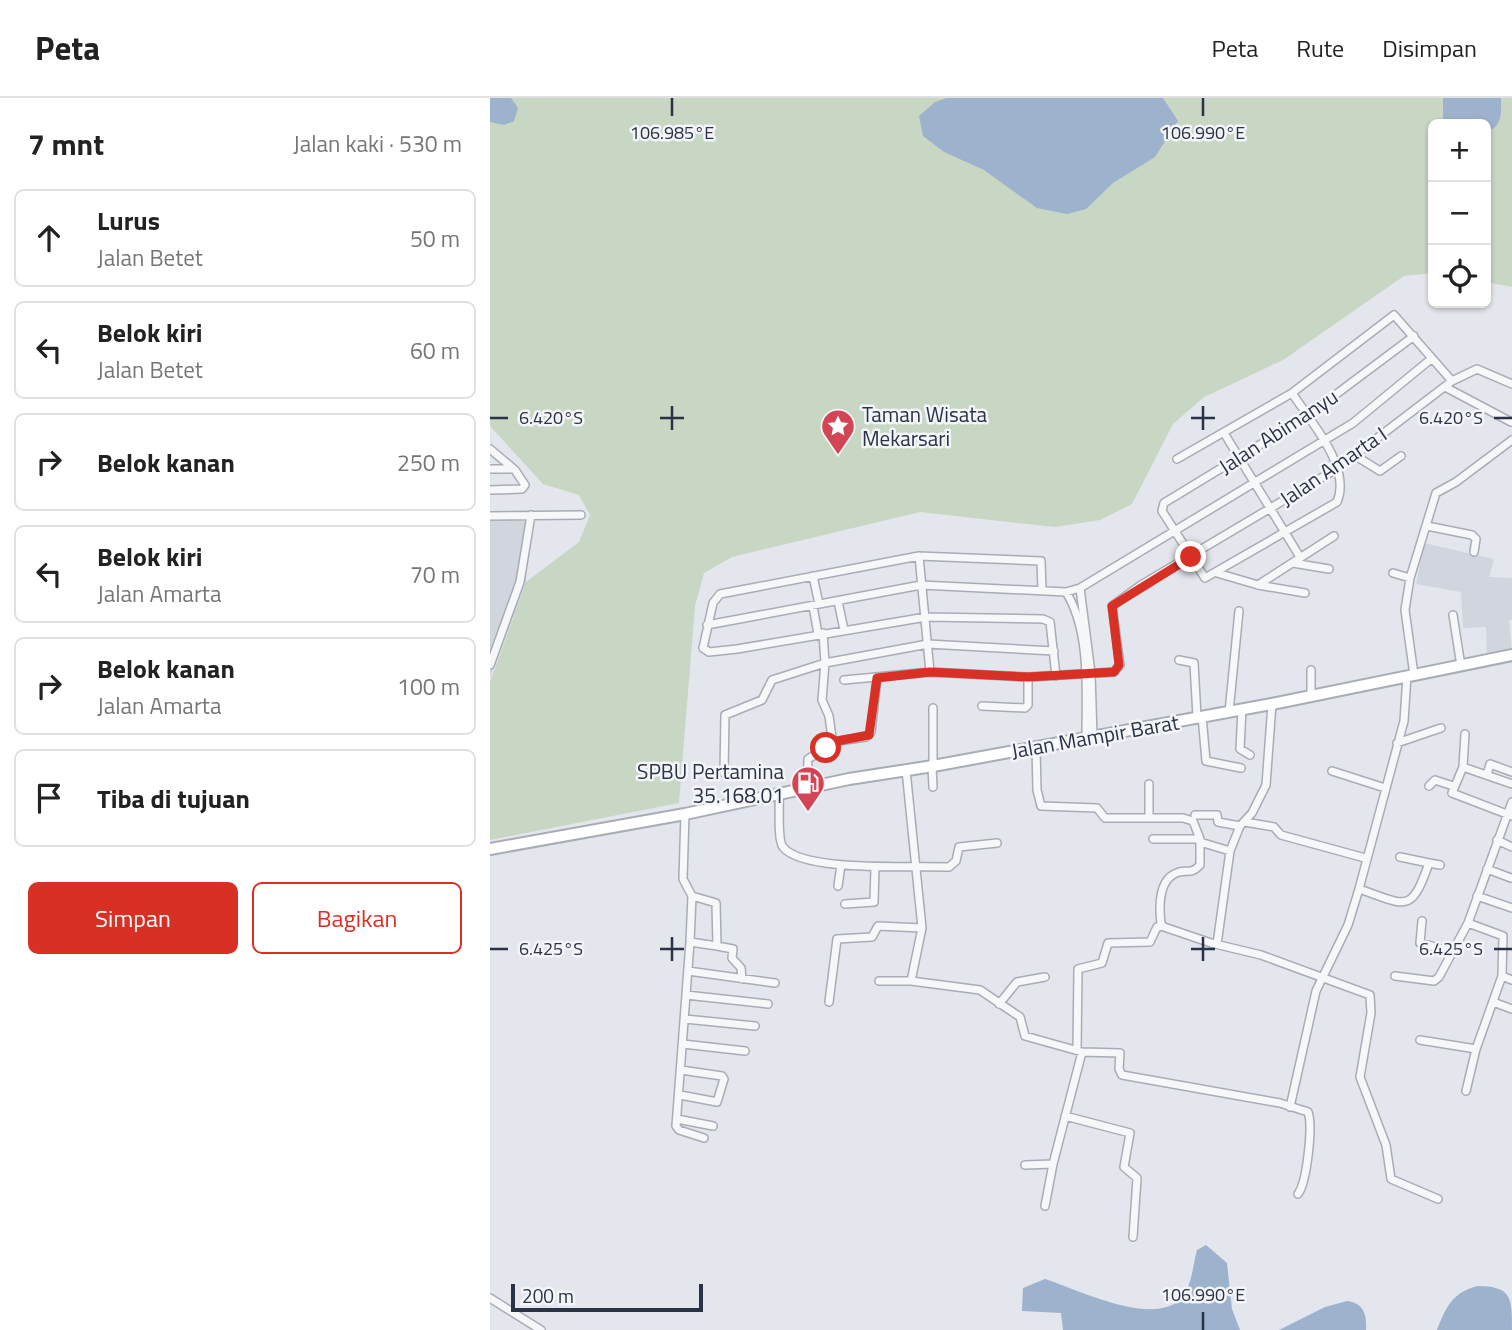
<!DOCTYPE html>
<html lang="id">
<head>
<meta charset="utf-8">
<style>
	:root { --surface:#fff; --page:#f6f6f6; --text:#222; --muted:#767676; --line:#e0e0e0; --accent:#d93025 }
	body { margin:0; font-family:"Titillium Web",sans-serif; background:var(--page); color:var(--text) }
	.controls { position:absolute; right:21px; top:21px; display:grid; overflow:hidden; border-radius:10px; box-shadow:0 2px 5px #0004 }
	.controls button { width:63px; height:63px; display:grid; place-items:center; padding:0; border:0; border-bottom:2px solid var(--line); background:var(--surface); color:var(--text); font:35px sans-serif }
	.scale { position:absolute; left:21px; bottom:18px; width:192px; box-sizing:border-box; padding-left:7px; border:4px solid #2a3245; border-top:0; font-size:19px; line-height:24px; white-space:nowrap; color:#2a3245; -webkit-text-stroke:5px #f3f5f9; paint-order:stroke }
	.stop { position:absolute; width:21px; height:21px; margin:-16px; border:5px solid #d93025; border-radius:50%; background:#fff }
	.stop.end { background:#d93025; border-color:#fff; box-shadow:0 2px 7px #0008 }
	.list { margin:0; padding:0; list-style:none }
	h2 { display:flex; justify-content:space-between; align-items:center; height:91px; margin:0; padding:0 28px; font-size:30px }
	h2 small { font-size:23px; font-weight:400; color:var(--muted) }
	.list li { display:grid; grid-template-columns:46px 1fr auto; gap:21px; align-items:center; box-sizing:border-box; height:98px; margin:0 14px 14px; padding:0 14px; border:2px solid var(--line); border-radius:10px }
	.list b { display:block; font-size:26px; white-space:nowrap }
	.list p { margin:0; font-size:23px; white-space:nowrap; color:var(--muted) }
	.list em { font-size:23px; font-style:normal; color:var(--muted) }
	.actions { display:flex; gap:14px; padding:21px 28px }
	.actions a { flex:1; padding:16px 0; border:2px solid var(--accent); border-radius:10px; text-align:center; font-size:24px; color:var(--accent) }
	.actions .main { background:var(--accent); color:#fff }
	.icon { flex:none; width:38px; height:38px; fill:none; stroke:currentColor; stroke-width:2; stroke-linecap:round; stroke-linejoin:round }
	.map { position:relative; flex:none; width:1022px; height:1232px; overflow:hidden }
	header { display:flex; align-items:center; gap:42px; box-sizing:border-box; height:98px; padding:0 35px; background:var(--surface); border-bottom:2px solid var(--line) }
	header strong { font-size:33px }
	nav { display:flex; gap:38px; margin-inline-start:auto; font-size:24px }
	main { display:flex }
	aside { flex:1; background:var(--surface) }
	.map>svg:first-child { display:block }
	.built { fill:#d1d5de }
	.green { fill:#c8d6c4 }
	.water { fill:#9db2cc }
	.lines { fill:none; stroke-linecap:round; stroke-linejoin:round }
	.street-casing { stroke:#a8acb7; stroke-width:10 }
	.secondary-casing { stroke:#a8acb7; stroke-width:14 }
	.street { stroke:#f6f7f9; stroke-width:7 }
	.secondary { stroke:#fff; stroke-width:10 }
	.route { stroke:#d93025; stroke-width:9 }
	.ticks { fill:none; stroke:#2a3245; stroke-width:2.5 }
	.labels { text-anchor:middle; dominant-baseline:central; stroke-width:5; stroke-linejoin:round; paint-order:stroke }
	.poi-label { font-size:21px; fill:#2a3245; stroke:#f3f5f9; text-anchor:start }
	.street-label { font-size:21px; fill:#2a3245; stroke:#f3f5f9 }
	.ticks-label { font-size:18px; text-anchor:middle; fill:#2a3245; stroke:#f3f5f9; stroke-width:5; stroke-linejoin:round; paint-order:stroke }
</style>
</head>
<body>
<header>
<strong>Peta</strong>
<nav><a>Peta</a><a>Rute</a><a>Disimpan</a></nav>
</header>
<main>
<aside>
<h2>7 mnt<small>Jalan kaki · 530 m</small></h2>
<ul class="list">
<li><svg class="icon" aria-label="ahead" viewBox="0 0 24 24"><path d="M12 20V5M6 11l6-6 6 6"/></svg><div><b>Lurus</b><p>Jalan Betet</p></div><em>50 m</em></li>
<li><svg class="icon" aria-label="left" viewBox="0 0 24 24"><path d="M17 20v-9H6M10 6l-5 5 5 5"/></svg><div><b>Belok kiri</b><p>Jalan Betet</p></div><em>60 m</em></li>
<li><svg class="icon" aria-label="right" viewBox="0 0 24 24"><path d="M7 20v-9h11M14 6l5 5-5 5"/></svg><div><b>Belok kanan</b></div><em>250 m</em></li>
<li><svg class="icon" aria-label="left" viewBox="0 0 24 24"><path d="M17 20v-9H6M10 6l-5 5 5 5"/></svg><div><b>Belok kiri</b><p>Jalan Amarta</p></div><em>70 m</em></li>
<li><svg class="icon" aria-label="right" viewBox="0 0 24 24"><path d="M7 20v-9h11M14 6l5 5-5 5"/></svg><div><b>Belok kanan</b><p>Jalan Amarta</p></div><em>100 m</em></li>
<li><svg class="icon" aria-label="arrive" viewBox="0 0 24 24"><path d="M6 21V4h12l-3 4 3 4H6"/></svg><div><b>Tiba di tujuan</b></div></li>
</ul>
<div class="actions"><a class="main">Simpan</a><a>Bagikan</a></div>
</aside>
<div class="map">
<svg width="1022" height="1232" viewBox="0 0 1022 1232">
	<rect width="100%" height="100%" fill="#e3e6ec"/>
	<path class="built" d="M0,414H39L36,484L0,580Z
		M934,445L1004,461L999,479L1022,480V522H1019L1022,554L997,559L996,529L973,530L971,494L926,486Z"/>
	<path class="green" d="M0,0H1022V189L996,184V26H943V175L914,178L793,262L714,299L683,326L642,406L610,422L565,429L430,414L242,459L214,475L205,508L189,705L0,742V584L36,484L89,444L100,417L89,397L53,386L0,328Z"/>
	<path class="water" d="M0,0H21L28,10L24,23L14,27L0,24Z
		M457,0H673L688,23L665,59L623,85L596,111L577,116L547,110L494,72L454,54L433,38L429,18L445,4Z
		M953,0H1011C1011,16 1013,28 996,34V26H953Z
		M716,1147L737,1165L742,1211L750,1232H573L571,1215L532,1213L533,1190L555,1181C587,1191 667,1232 693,1198C702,1186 703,1167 707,1152Z
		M987,1188C1022,1188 1022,1200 1022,1232H947C956,1209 962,1195 987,1188Z
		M857,1203C874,1205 877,1217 876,1232H789L835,1209Z"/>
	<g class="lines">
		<g class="street-casing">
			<path id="street" d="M955,289L1021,324
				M802,295C820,323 862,369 847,404L715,480L672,413L674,405L817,318L924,238
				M734,335L810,459
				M0,351L25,372L35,387L32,391L0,392
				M864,357L890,373L911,358
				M687,361L802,295L904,217L962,283
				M0,371H20
				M0,418L91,417
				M937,428L982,437L986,441L984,454
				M429,458L440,574
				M803,465L839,471
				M727,475L768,487L815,495
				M903,475L920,480
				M323,478L329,506
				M768,487L844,438
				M590,490L601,575L603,639
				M552,492L551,463L429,458L230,496L223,505L213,550L219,554L247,551L436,519L553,521L560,524L566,578
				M576,494C601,534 596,594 596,640
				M348,503L354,532
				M323,508L328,536
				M963,517L971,568
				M217,527L431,487L576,494L590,490L863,325L941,261
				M689,562L704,565L707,619
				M0,567L30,484L41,417
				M821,572V598
				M924,577L915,512L920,480L946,395L966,384L1022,342
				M354,582L440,574L538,579L624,574L630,567L622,508L651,487L848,370L962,283L987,271L1022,286
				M492,608L535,610L538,607V579
				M443,610V668
				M752,611L750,651L760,657
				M739,614L749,513
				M712,618L716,663L751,670
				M975,636L973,669L962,695L1022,718
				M342,644L376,639L381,634L387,580
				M907,645L951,630
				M546,649L547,692L551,708L607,710L615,720H693L703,723L710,741V767C702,776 698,772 689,774C668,780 669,809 671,826L674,829L721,845L771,857L880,897L881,915L870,979L896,1047L901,1081L948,1101
				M442,669L443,689
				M973,669L1022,686
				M842,673L895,690
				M234,675L235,617L272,602L282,582L335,565L438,546L564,553
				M997,677L1000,666L1022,674
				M939,688L945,682L963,688
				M317,690L318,661L336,650L342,640L339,618L332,602L335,565L333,535
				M289,695C290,706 287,742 293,749C313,775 426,767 459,769L466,763L469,749L507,745
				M195,716L193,781L202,798L200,844L186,1028L189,1032L214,1040
				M705,717H727L728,724L750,728
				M659,719V686
				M755,724L784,729L791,737L875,760
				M663,741H710
				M1007,742L1022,749
				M710,744L740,753
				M939,765L950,767
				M997,771L1021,780
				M348,788L351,767
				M869,791C916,807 921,817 939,765L910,759
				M202,798L226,805L227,848L243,851L242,860L251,870L252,881
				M987,798L1022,810
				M355,806L384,804L385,770
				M932,823L930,845L964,854
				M978,825L1013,838L1012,878
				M200,844L227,848
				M727,846L740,753L750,728L762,715L776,687L782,606
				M198,873L285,885
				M905,878L944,883L949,879L978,825L1022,704
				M389,883H421L490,892L530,919L535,938L592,954L630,955L629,971L632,977L790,1005L818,1014C823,1028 817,1084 808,1096
				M421,883L432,830
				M196,897L278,906
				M339,904L347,841L382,839L388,828L432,830L416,672
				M1003,904L1022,911
				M509,906L527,884L555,879
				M195,921L265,928
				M930,942L986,951
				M193,946L255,953
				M587,952L588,871L612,865L618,845L660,844L667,829L673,828
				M976,993L986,951L1012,878L1022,882
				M190,997L227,1004L234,981L232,978L191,972
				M800,1009L826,893L858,827L869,791L914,623L917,578
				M575,1018L640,1035L634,1069L647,1080L643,1139
				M187,1021L223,1028
				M535,1067L563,1066L592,954
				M555,1108L563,1066
				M0,1200L51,1232"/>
		</g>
		<g class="secondary-casing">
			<path id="secondary" d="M0,751L195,716L359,681L443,668L782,606L1022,557"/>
		</g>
		<use href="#street" class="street"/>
		<use href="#secondary" class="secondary"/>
	</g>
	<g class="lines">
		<path class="route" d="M336,650L342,644L379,637L387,580L440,574L538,579L624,574L629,567L622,508L701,459"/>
	</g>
	<path class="ticks" d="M182,0V18M713,0V18M182,308V332M713,308V332M0,320H18M170,320H194M701,320H725M1004,320H1022M182,839V863M713,839V863M0,851H18M170,851H194M701,851H725M1004,851H1022M713,1214V1232"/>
	<defs>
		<g id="sight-pin" transform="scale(1.75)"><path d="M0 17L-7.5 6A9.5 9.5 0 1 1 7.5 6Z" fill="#d34555" stroke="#f3f5f9"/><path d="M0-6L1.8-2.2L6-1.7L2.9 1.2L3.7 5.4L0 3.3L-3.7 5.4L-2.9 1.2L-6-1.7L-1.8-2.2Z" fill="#fff"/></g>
		<g id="fuel-pin" transform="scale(1.75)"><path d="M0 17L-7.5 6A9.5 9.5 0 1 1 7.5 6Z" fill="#d34555" stroke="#f3f5f9"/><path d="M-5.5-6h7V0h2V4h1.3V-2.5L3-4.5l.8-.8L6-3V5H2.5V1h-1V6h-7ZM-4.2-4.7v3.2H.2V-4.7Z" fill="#fff"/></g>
	</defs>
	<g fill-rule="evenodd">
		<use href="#sight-pin" x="348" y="328"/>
		<use href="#fuel-pin" x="318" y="685"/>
	</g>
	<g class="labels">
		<g class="poi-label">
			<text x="372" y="316">Taman Wisata<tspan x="372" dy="24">Mekarsari</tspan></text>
			<text x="294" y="673" text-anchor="end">SPBU Pertamina<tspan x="294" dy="24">35.168.01</tspan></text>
		</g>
		<g class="street-label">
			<text transform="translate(788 333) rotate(-33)">Jalan Abimanyu</text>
			<text transform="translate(843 368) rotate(-34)">Jalan Amarta I</text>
			<text transform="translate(605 638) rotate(-10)">Jalan Mampir Barat</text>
		</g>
	</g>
	<g class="ticks-label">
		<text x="182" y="41">106.985°E</text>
		<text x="713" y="41">106.990°E</text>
		<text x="61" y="326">6.420°S</text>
		<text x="961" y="326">6.420°S</text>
		<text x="61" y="857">6.425°S</text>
		<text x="961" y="857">6.425°S</text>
		<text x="713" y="1203">106.990°E</text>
	</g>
</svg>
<div class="controls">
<button>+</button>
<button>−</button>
<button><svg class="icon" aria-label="locate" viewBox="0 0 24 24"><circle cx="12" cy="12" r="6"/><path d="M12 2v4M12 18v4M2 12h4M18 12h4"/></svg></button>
</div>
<div class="scale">200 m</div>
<div class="stop" style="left:336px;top:650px"></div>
<div class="stop end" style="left:701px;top:459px"></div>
</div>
</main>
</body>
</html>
